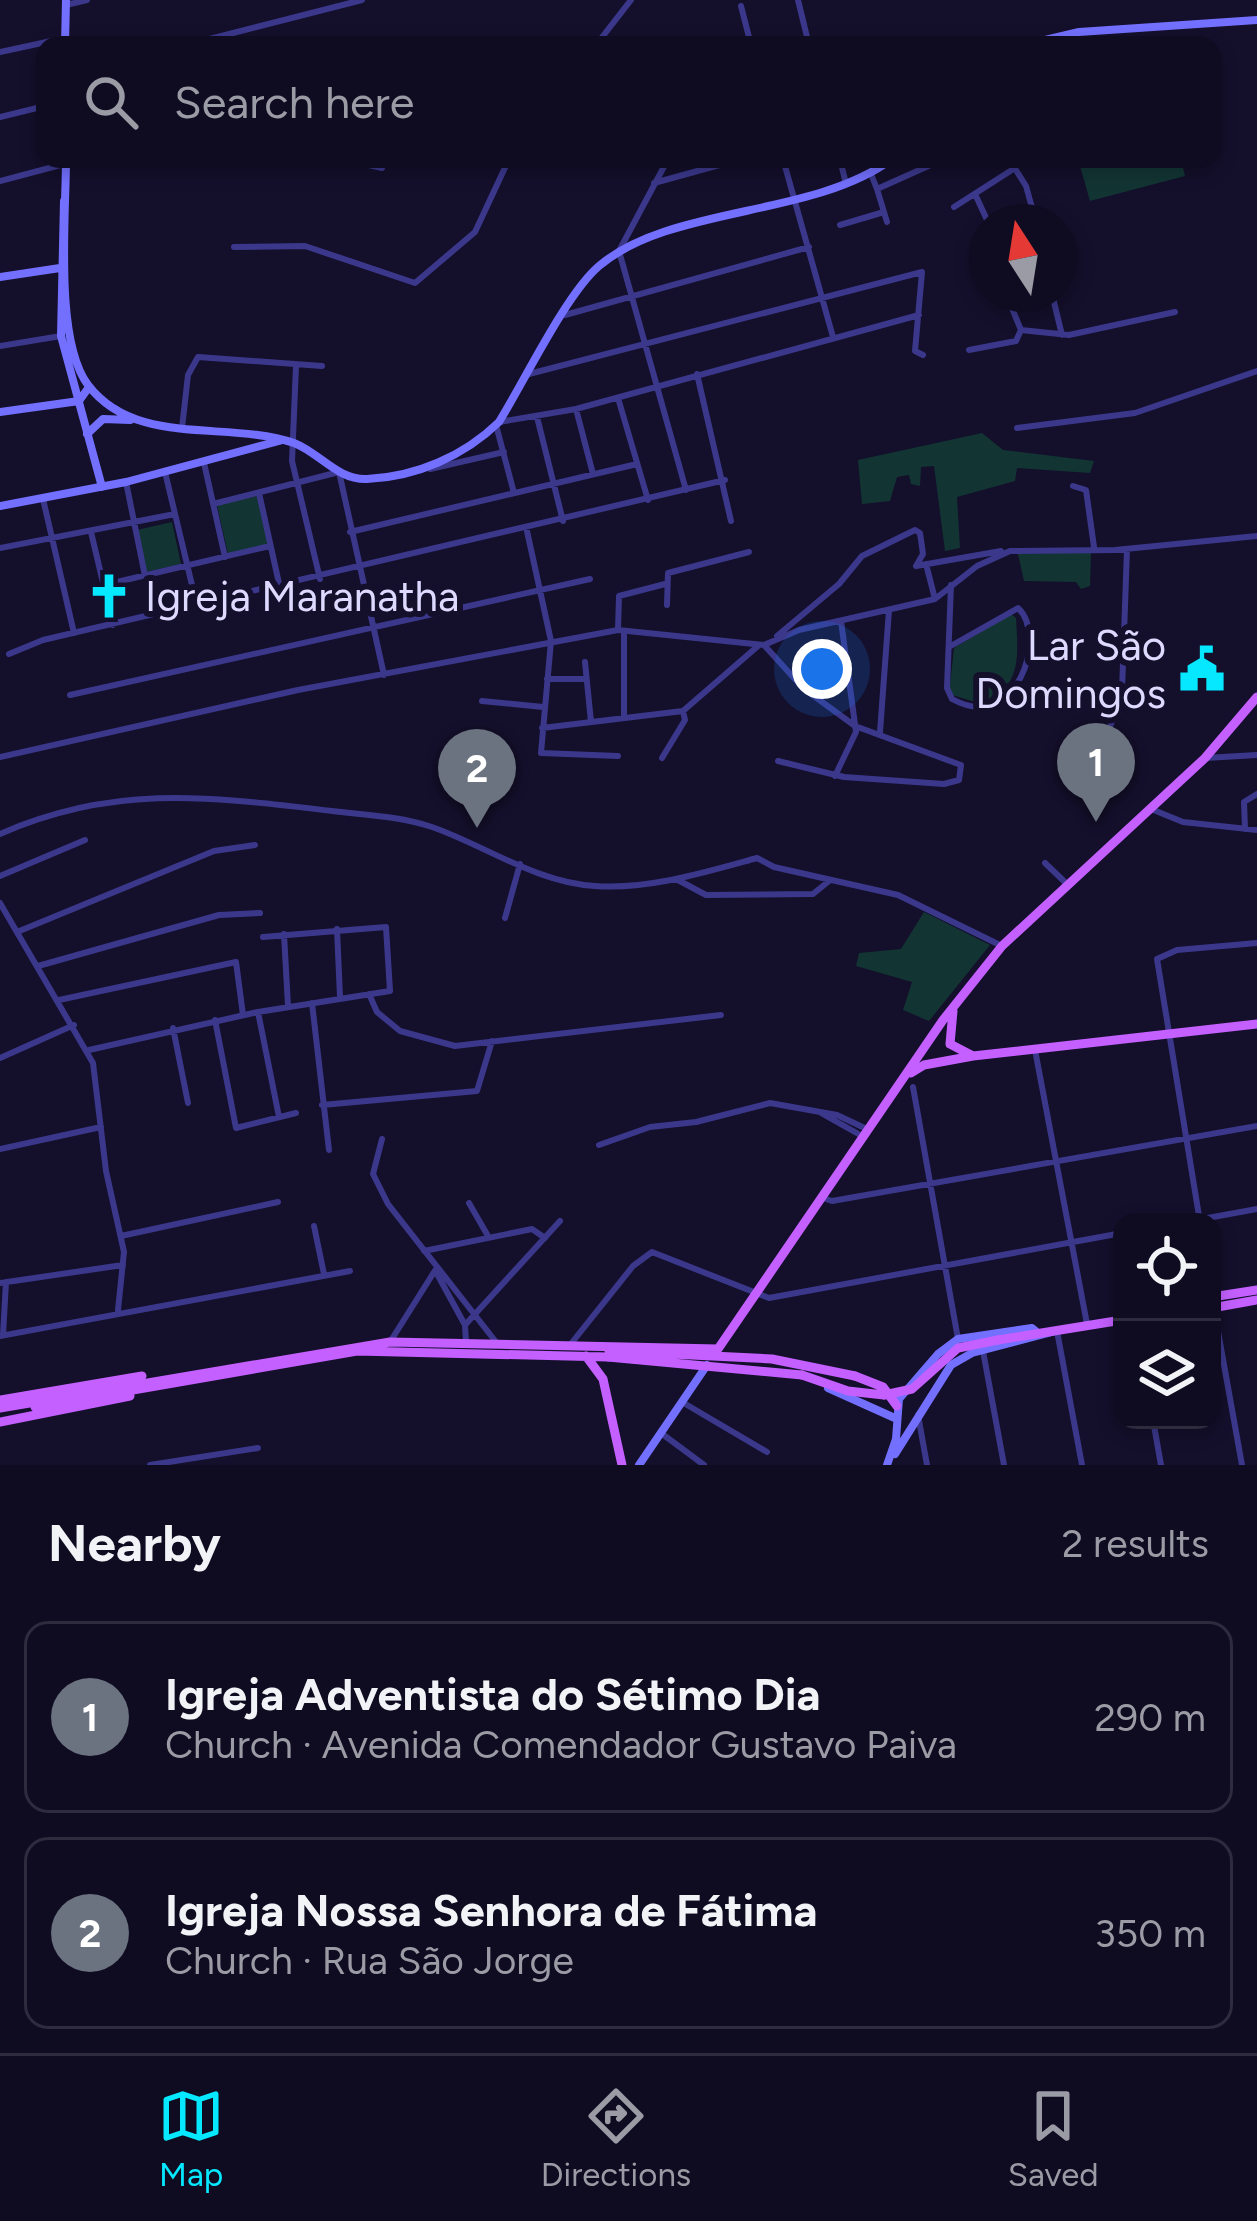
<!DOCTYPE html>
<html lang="en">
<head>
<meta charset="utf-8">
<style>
	:root { --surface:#0f0b20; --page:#1d192d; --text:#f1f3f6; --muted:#9b9ba5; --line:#2f2b3e; --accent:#05e8ff }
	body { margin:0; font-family:Figtree,sans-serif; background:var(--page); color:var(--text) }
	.controls { position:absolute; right:36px; bottom:36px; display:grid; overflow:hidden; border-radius:24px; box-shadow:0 6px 18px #0003 }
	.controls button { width:108px; height:108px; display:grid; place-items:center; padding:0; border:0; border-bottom:3px solid var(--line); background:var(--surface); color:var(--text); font:60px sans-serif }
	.compass { position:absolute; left:969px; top:204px; width:108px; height:108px; border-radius:50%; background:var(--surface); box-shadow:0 6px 18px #0003; rotate:348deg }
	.you { position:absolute; left:822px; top:669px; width:42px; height:42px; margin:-30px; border:9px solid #fff; border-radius:50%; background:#1a73e8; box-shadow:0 0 0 18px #1a73e833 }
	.badge { display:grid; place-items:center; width:78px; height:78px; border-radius:50%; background:var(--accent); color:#fff; font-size:39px; font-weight:700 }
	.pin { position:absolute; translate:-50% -99px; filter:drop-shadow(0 3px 6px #0008) }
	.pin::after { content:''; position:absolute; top:63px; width:42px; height:36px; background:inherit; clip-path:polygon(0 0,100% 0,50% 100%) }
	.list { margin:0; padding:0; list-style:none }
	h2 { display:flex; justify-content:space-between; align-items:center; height:156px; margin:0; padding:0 48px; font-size:51px }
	h2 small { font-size:39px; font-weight:400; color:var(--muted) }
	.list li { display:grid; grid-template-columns:78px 1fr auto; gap:36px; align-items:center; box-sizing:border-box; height:192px; margin:0 24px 24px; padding:0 24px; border:3px solid var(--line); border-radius:24px }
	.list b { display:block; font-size:45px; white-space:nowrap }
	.list p { margin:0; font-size:39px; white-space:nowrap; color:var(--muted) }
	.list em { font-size:39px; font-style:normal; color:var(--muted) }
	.icon { flex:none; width:66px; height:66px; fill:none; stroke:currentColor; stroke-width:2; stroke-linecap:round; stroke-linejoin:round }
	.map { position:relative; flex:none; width:1257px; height:1465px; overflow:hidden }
	.search { position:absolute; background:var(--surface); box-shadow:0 6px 18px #0003; left:36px; right:36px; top:36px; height:132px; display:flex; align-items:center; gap:30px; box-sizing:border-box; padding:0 42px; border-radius:24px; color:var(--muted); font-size:45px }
	.sheet { height:588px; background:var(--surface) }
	nav { display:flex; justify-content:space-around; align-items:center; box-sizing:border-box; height:168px; border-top:3px solid var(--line); background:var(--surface); font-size:33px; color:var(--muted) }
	nav a { display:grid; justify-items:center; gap:6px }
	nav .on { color:var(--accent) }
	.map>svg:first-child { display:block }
	.green { fill:#123534 }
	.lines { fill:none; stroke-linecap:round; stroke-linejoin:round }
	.street { stroke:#3b388c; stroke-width:6 }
	.secondary { stroke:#7370ff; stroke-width:8 }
	.primary { stroke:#c360ff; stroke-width:9 }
	.primary-bridge { stroke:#c360ff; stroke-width:9 }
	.labels { text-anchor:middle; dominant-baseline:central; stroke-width:12; stroke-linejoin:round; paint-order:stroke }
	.poi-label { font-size:42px; fill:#ddd9ff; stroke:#140f2b; text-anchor:start }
</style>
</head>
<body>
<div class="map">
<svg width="1257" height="1465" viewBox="0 0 1257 1465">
	<rect width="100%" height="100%" fill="#140f2b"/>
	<path class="green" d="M1078,159H1181L1185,176L1090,201Z
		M982,433L1003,450L1094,461L1090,473L1017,468L1015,481L957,497L960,548L945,551L934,466L921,467L920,486L911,484L909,475L897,477L890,501L862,504L858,460Z
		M257,496L268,545L228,554L217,505Z
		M172,522L181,564L146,572L137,530Z
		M1091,552L1090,586L1081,589L1076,582L1024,581L1018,554Z
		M1011,614L1016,618C1018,657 1022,683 985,705L949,694L954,648Z
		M924,912L990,945L929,1021L903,1010L912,982L856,966L859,953L901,949Z"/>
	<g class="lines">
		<path class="street" d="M798,0L809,45
			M66,5L87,0
			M741,6L751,45
			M186,45L362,0
			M596,45L631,0
			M859,45L878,40
			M0,52L65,38
			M0,117L45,106
			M343,159L382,168
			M668,159L619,251L686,490
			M783,159L833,337
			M840,159L846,184
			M1009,159L1026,186L1036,222
			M1091,159L1093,160
			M871,174L877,189L944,159
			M0,181L83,159
			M654,183L741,159
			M877,189L887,222
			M975,194L988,222
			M954,207L1015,168
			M840,225L884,212
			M234,247L305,246L415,283L475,232L509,159
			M975,260L987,257
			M1006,294L1021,330
			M1052,294L1062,335
			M565,315L809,247
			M0,346L61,336
			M969,350L1016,341L1021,330L1069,335L1175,312
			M296,366L292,461L320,579
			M529,374L922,272L915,351L923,355
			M697,374L731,521
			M618,398L648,500
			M576,409L593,474
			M537,417L563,521
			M499,422L576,409L919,315
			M496,425L514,493
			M182,428L188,375L198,357L322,366
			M1017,428L1135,413L1257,371
			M204,463L225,557
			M430,469L504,452
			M165,472L197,606
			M126,482L145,576
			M1073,486L1086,490L1094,547
			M259,493L280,588
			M43,499L74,633
			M213,504L339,472L384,675
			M527,531L551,641L541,753L618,756
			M91,532L113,625
			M350,532L637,464
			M0,548L175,514
			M926,564L935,599
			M916,566L1001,551
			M104,585L270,546
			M667,605L668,573L749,552
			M618,630L619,596L665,584
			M777,636L839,584L862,556L915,530L920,533L923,554L916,566
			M764,645L799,630L935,599L977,566L1010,551L1115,550L1257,536
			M764,645L803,688L855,726L961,765L959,780L944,784L844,777L778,761
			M949,647L1018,608C1048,636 1017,735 952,699L947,688L951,585
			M9,654L43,640L725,480
			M585,662L591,722
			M547,679H585
			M70,695L590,579
			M482,701L543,707
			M624,717V631
			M542,728L683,711L758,646
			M880,732L889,610
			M1101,754L1122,691L1127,549
			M0,757L298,690L618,630L764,645
			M662,758L685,720L683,711
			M1205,758L1257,755
			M835,776L856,732L841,621
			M1151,809L1183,822L1257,830
			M1245,829L1244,802L1257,794
			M0,834C115,783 212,797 332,811C366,815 399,816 432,827C484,845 537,883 595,886C648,890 706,872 757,858L774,867L898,895L1002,946
			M1045,863L1068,885
			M0,876L85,840
			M676,879L706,895L813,894L829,881
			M0,903L93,1063L106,1171L124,1252L118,1310
			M505,918L520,864
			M337,929L340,997
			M17,932L214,851L255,845
			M284,934L288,1006
			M38,966L219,915L260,913
			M369,994L377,1012L400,1031L455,1046L721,1015
			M59,1000L236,962L243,1015
			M312,1003L329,1150
			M258,1012L279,1117
			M215,1020L236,1128L296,1113
			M173,1028L188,1103
			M89,1050L258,1012L390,991L386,927L263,937
			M1035,1050L1087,1324
			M0,1058L74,1025
			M913,1087L958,1339
			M322,1105L477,1091L492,1041
			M821,1113L862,1136
			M382,1139L373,1174L388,1204L496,1342
			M599,1145L650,1127L696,1122L770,1103L837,1115L869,1130
			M0,1149L101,1127
			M823,1198L832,1201L1257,1126
			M469,1203L488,1236
			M1186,1222L1257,1209
			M1200,1222L1157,959L1177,950L1257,943
			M314,1226L324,1274
			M121,1236L278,1202
			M424,1251L532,1229L545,1238
			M436,1272L465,1325L466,1343
			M0,1283L123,1265
			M1214,1309L1242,1465
			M465,1325L560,1221
			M1057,1331L1082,1465
			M3,1335L6,1282
			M0,1336L350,1271
			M390,1342L436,1269
			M570,1345L633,1266L652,1252L769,1298L1122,1233
			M983,1351L1004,1465
			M682,1402L767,1452
			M918,1415L927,1465
			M1153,1420L1161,1465
			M661,1433L704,1465
			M150,1465L258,1448"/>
		<path class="secondary" d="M65,45L66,0
			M1024,45L1079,32L1257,20
			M66,159C66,216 54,340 88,385C136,448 227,420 294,443C320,453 337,480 367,479C416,477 464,456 499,422C524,382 566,294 599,266C671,205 812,218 892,159
			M64,201L61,336L102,487
			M0,277L60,268
			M0,412L79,401L89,387
			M87,434L103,419L130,420
			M0,506L126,482L279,441
			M828,1388L897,1419
			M895,1454L951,1365L972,1353L1052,1332
			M639,1465L707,1365
			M887,1465L896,1439L899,1399L938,1354L958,1339L1032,1328L1038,1333"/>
		<path class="primary" d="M953,1011L950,1044L973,1056
			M911,1073L924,1065L973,1056L1257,1024
			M1212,1297L1257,1290
			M1212,1308L1257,1300
			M998,1340L1122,1320
			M586,1356L603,1379L622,1465
			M802,1375L848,1391L884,1395
			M855,1376L883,1387L897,1406
			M0,1400L142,1376
			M35,1407L357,1351L608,1357
			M0,1408L390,1342L718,1349L943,1020L1002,946L1205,758L1257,697
			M0,1422L130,1396"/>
		<path class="primary-bridge" d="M609,1351L772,1359L855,1376
			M608,1357L802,1375
			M884,1395L912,1389L958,1348L998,1340"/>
	</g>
	<defs>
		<g id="church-bare" transform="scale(3.6)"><path d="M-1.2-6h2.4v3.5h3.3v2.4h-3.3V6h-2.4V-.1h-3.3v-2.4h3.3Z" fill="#05e8ff" stroke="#140f2b" stroke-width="2.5" paint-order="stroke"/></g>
		<g id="civic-bare" transform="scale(3.6)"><path d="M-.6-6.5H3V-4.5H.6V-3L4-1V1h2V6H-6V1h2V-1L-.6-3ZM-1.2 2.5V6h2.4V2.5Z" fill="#05e8ff" stroke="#140f2b" stroke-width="2.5" paint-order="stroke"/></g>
	</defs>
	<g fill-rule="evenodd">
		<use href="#church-bare" x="109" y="596"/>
		<use href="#civic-bare" x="1202" y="669"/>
	</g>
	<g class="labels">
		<g class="poi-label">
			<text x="145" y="596">Igreja Maranatha</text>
			<text x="1166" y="645" text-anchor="end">Lar São<tspan x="1166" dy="48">Domingos</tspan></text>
		</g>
	</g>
</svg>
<div class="controls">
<button><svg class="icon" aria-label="locate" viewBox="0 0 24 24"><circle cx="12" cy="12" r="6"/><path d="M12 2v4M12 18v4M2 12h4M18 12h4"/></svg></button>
<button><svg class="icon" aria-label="layers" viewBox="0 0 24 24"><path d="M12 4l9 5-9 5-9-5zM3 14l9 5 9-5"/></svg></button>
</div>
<svg class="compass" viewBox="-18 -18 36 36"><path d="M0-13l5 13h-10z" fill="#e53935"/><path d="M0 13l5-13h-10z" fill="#9b9ba5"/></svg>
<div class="you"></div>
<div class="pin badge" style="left:1096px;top:822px;background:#6b7280">1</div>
<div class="pin badge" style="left:477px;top:828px;background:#6b7280">2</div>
<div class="search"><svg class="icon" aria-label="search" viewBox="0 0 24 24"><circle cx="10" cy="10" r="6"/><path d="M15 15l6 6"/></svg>Search here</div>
</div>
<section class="sheet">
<h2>Nearby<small>2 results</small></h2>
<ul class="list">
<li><span class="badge" style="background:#6b7280">1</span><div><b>Igreja Adventista do Sétimo Dia</b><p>Church · Avenida Comendador Gustavo Paiva</p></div><em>290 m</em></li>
<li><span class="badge" style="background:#6b7280">2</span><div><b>Igreja Nossa Senhora de Fátima</b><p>Church · Rua São Jorge</p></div><em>350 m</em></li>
</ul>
</section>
<nav>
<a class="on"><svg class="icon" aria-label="map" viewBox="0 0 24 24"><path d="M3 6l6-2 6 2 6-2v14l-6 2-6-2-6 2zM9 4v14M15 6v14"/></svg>Map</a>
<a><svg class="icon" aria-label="directions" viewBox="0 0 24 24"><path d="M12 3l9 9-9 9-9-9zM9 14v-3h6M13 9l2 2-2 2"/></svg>Directions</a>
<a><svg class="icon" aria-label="saved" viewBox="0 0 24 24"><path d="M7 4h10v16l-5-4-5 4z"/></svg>Saved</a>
</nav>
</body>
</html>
